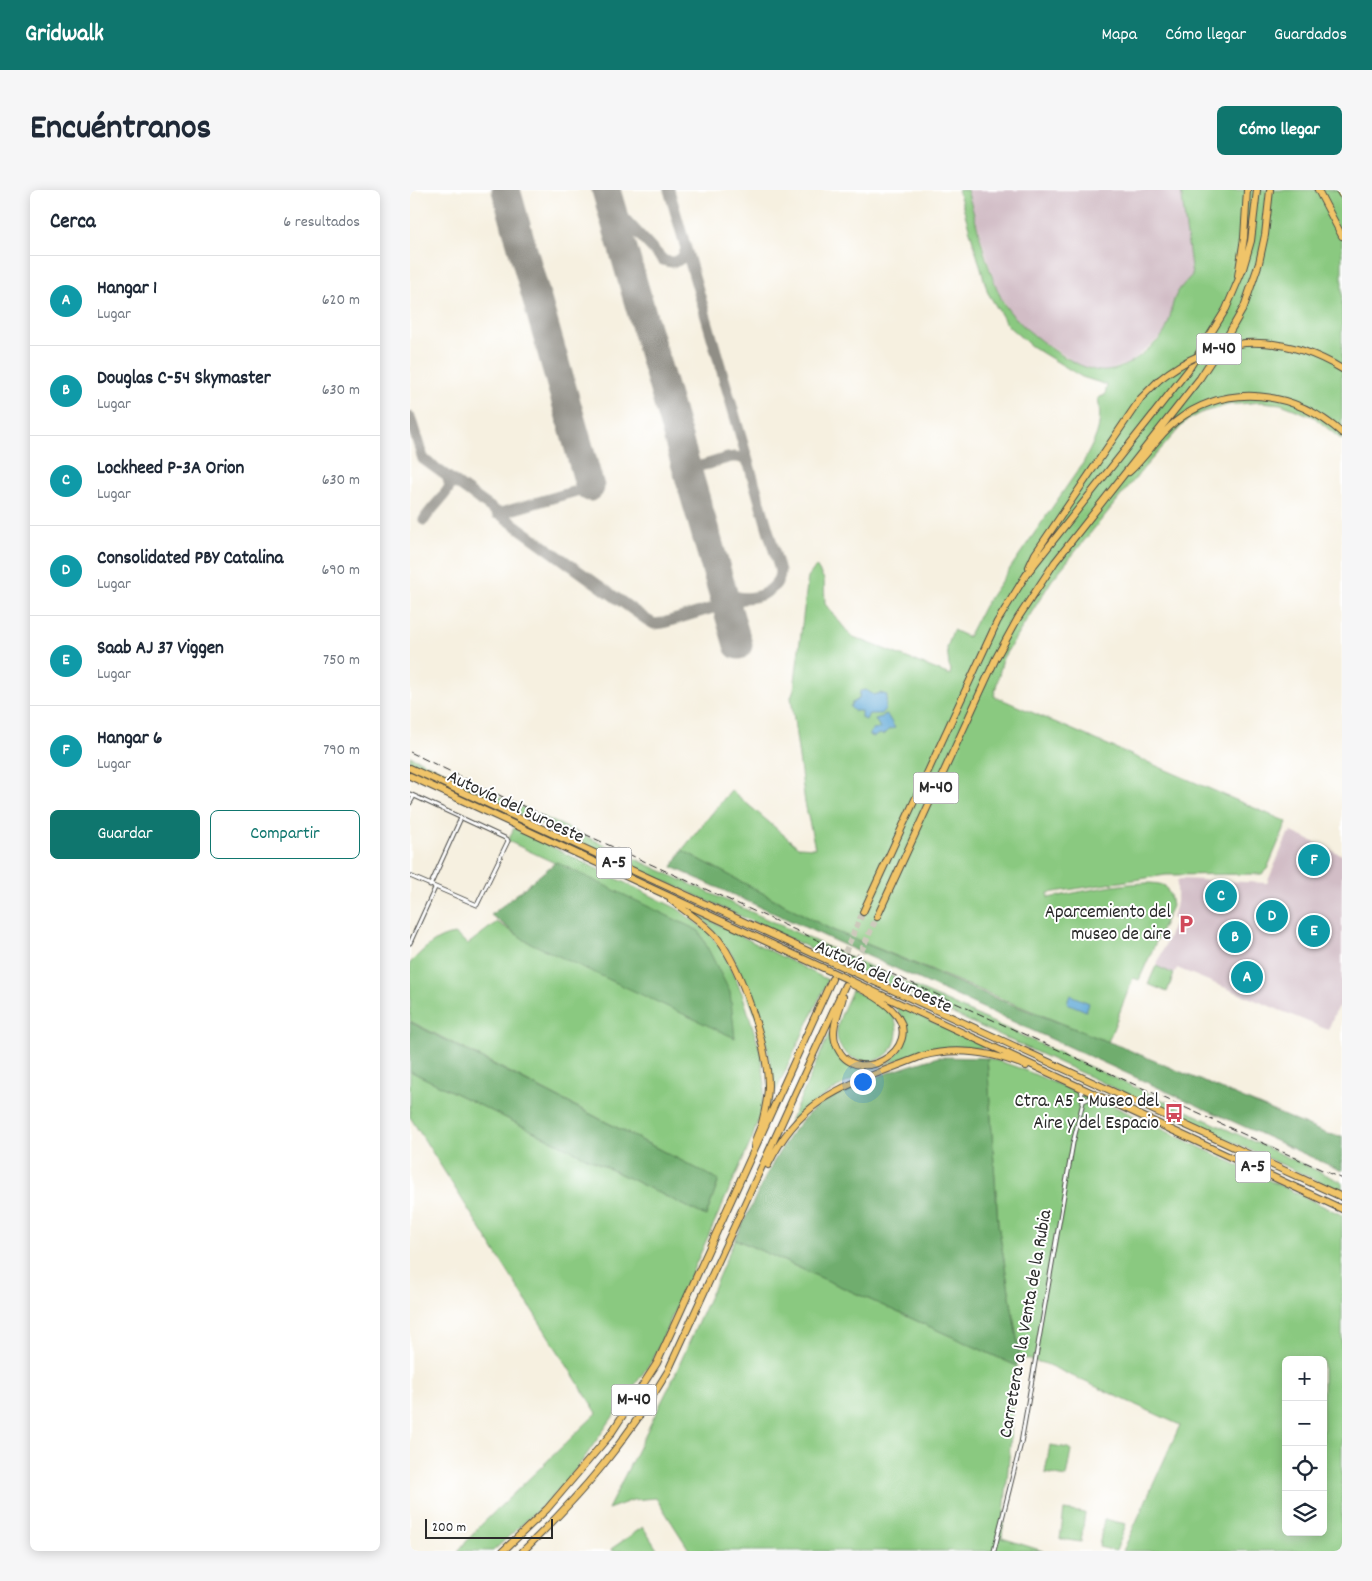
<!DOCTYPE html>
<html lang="es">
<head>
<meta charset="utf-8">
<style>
	:root { --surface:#fff; --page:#f6f6f7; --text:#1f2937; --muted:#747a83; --line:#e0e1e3; --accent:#0f766e }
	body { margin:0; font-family:Dekko,sans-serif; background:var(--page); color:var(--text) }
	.controls { position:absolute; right:15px; bottom:15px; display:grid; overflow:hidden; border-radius:8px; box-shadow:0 2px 12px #0003 }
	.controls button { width:45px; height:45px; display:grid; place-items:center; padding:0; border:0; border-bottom:1px solid var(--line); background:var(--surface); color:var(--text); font:25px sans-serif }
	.scale { position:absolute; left:15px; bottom:12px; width:128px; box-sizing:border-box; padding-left:5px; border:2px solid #2b2b2b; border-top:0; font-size:14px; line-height:18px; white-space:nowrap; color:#2b2b2b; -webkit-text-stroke:4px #fff; paint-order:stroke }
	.you { position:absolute; left:452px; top:891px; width:18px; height:18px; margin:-12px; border:4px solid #fff; border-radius:50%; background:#1a73e8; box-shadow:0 0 0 8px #1a73e833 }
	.badge { display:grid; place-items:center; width:32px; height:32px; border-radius:50%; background:var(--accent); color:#fff; font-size:16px; font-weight:700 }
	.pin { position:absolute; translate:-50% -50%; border:2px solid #fff; box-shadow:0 1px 5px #0006 }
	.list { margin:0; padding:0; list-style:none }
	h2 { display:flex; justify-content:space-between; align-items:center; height:65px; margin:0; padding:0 20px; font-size:21px }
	h2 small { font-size:16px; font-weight:400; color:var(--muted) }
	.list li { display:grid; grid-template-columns:32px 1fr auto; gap:15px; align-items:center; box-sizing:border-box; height:90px; padding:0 20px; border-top:1px solid var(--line) }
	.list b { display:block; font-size:19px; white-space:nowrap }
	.list p { margin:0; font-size:16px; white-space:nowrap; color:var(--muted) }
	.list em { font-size:16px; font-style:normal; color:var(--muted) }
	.actions { display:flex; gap:10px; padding:15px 20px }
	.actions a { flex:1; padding:11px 0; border:1px solid var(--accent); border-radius:8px; text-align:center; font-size:18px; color:var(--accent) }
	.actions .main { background:var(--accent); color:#fff }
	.icon { flex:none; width:28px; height:28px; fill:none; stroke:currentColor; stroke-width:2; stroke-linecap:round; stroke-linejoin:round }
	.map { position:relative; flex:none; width:932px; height:1361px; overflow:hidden; border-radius:8px }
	header { display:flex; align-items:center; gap:30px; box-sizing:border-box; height:70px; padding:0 25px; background:var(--accent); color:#fff }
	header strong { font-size:24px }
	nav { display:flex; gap:28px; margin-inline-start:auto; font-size:18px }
	.intro { display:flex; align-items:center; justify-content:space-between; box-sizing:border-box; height:120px; padding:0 30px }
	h1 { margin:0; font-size:35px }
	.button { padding:12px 22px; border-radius:8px; background:var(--accent); color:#fff; font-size:18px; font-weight:700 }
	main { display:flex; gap:30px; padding:0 30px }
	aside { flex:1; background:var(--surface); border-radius:8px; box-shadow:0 2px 12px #0003 }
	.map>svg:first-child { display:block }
	.industrial { fill:#d2bdc6 }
	.green { fill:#8ac980; stroke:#5a7a56; fill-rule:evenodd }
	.forest { fill:#6fad6e; stroke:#4d6c4c }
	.water { fill:#5fa8d6; stroke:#456a80 }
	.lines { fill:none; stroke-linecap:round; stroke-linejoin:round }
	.taxiway { stroke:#908e86; stroke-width:11 }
	.runway { stroke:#908e86; stroke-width:29 }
	.highway-tunnel { stroke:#cdc9bc; stroke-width:6; stroke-dasharray:6 3; stroke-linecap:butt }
	.street-casing { stroke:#494946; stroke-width:5 }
	.highway-casing { stroke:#494946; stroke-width:8 }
	.street { stroke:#fff; stroke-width:3 }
	.highway { stroke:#f0c469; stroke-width:6 }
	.rail { stroke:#2b2b2b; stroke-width:1; stroke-dasharray:8 4; stroke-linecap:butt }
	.highway-bridge-casing { stroke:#494946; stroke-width:8; stroke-linecap:butt }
	.highway-bridge { stroke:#f0c469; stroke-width:6 }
	.labels { text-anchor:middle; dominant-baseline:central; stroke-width:4; stroke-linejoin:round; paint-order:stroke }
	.shield { fill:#fff; stroke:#6b6b6b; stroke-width:1 }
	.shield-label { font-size:18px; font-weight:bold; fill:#2b2b2b }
	.street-label { font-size:19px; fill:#2b2b2b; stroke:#fff }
	.poi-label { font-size:19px; fill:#2b2b2b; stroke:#fff; text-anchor:end }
</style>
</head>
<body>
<header>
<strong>Gridwalk</strong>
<nav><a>Mapa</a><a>Cómo llegar</a><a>Guardados</a></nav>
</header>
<div class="intro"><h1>Encuéntranos</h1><a class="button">Cómo llegar</a></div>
<main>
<aside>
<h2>Cerca<small>6 resultados</small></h2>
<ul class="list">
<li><span class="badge" style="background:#0f9aa8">A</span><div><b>Hangar 1</b><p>Lugar</p></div><em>620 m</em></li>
<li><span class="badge" style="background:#0f9aa8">B</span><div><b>Douglas C-54 Skymaster</b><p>Lugar</p></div><em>630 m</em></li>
<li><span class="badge" style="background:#0f9aa8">C</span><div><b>Lockheed P-3A Orion</b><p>Lugar</p></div><em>630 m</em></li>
<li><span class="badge" style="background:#0f9aa8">D</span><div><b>Consolidated PBY Catalina</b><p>Lugar</p></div><em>690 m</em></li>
<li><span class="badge" style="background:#0f9aa8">E</span><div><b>Saab AJ 37 Viggen</b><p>Lugar</p></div><em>750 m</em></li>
<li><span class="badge" style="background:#0f9aa8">F</span><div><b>Hangar 6</b><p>Lugar</p></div><em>790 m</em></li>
</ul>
<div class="actions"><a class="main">Guardar</a><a>Compartir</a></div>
</aside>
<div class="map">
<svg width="932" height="1361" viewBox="0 0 932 1361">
	<rect width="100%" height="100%" fill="#fff"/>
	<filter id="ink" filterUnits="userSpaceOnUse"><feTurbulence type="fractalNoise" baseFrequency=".02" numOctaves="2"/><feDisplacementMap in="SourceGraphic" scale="10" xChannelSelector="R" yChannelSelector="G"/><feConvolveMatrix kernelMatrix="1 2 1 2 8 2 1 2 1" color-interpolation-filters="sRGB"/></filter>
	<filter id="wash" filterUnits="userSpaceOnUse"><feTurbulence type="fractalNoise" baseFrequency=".0096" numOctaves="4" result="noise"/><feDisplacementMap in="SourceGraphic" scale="20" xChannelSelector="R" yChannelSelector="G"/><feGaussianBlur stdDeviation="1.12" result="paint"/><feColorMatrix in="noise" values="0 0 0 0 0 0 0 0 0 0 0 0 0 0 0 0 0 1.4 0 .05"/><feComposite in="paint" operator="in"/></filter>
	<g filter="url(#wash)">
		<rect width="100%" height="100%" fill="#f6f0e0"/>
		<path class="industrial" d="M557,0H771L782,85L763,112L759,135L753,145L719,173L695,182L671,176L622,145L602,125L587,100Z
			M882,642L932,665V814L927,818L918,840L767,778L764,784L746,776L766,730L762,728L767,710V691L770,689L857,693L878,644Z"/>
		<path class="green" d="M548,0H557C568,36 576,78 593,112C606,136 669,185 697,181C715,179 732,165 745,153C759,142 759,129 763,113C766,101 774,94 782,85L771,0H932V250L904,227L871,214L851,212L818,215L793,222L776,231L733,279L642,390L593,468L584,506L877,632L857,679L852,684L756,685L638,703V708C661,704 738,686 755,696L760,705L762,716L729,790L723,788L698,852L420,739L272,660L321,600L388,657L405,658L395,613L381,507L384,499L398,387L406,376L414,389L415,414L441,446L540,485L541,479L539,476L537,458L543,440L558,447L574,416L673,273C686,247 693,238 688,208L695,205L697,195L672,187L621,156L598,136L578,103Z
			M0,566L932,992V1002L785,935L752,917L739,914L41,593L0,574Z
			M104,638L268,719L299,743L312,760L332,803L351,863L355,894L351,921L342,949L243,1169L168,1277L142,1307L83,1361H48L71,1335L187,1223L0,927V881L296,1026L309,990L0,831V773C13,760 26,746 45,744L58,754L87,732L117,751L289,741L98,651Z
			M274,717L418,790L358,918L360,875L357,856L323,766L296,732Z
			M746,776L764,784L757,802L738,794Z
			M442,800C454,806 470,812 479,821C485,826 487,835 487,842C485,885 423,877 427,840C429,826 437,813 442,800Z
			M487,816L577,856C568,861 557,856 547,857C539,857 532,859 524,860C476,869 413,900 379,934L420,842C433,910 509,872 494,831C492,827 489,822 486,818Z
			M577,868C617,877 653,900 695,912L932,1025V1361H713L770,1235L636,1174L610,1167L588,1034ZM876,1170H913V1342H876Z
			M325,1049L607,1176L592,1348L633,1361H280L246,1308L223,1310L198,1319L263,1189Z
			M640,1255L659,1258L661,1261L656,1287L635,1283Z
			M654,1320L675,1323L671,1352L650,1349Z
			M694,1329L716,1334L706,1361L689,1357Z
			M233,1337L248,1361H202L201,1359Z"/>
		<path class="forest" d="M272,660L420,739L585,808L712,857L917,944L932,946V981L262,677Z
			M146,672L289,741L320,802L325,848L116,751L81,725Z
			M0,832L309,990L296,1026L0,881Z
			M528,867L577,868L588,1034L610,1167L607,1176L325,1049C346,1009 365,958 396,926C423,898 491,878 528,867Z"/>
		<path class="water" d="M456,500L464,505L470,503L477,505L475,519L471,524H459L456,530L451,528V521H444L440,517L442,513L449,509L450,501Z
			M476,523L485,538L478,540L473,545L469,544L464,547L459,545L463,539L470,538L465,529L472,527Z
			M660,805L679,813L676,821L657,813Z"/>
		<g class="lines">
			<path class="taxiway" d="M197,0L214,28L253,70C265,75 274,70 276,58
				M259,0L370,381C370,407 325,419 310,394
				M0,227L13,269L237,430L244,434L253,433L333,409
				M273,265L276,271L287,276C304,276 327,257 339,274
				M87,324L180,297
				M14,330C21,318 34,308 40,296L38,289"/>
			<path class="runway" d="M96,0L180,297
				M196,0L328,455"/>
		</g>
	</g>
	<g filter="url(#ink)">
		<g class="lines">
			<path class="highway-tunnel" d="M424,787L453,722
				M436,794L467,727"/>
			<g class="street-casing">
				<path id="street" d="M0,604L97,649L98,651L67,715L0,686
					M0,613L4,606
					M20,696L51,628
					M0,753L25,698
					M673,911L686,906
					M584,1361L611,1253L663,953L673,912L671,898"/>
			</g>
			<g class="highway-casing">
				<path id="highway" d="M908,0L932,46
					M929,0L932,5
					M828,86L834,48L837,0
					M835,153C870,151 902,161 932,179
					M719,282C736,267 747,247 765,232C818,191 884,201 932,243
					M619,377L625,364L731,208L749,190
					M0,578L932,1007
					M0,586L932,1019
					M261,710C277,723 294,732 308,749C331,778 358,858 358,895C358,908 355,921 352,933C349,942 344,949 344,958
					M453,722L587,432L616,385L779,179L816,119L833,79L841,51L847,0
					M467,727L586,468L608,428L645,372L790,188L818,145L834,117L849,73L855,45L860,0
					M433,807C430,821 421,836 425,851C440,904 520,859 483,821C472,809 456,801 441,794
					M358,975C393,902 443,894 512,866C548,856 582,862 616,876
					M93,1361L137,1319L200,1245L247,1173L422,789
					M113,1361C172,1304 216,1252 258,1181L435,795"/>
			</g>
			<use href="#street" class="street"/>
			<use href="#highway" class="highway"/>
			<path class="rail" d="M0,562L91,606L932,989"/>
			<g class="highway-bridge-casing">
				<path id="highway-bridge" d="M749,190C775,169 802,157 835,153"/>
			</g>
			<use href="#highway-bridge" class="highway-bridge"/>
		</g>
	</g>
	<defs>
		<g id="parking-bare" transform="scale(1.5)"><path d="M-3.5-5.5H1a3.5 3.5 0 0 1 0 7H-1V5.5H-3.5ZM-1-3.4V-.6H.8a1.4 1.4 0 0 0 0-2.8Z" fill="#d1495b" stroke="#fff" stroke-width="2.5" paint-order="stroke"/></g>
		<g id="bus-bare" transform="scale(1.5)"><path d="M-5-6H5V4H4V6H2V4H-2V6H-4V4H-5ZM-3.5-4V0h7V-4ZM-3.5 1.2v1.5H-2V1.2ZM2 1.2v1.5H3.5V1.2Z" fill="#d1495b" stroke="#fff" stroke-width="2.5" paint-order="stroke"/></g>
	</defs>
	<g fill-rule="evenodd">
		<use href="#parking-bare" x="776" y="734"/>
		<use href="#bus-bare" x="764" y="923"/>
	</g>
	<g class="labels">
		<g class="shield">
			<rect x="786.5" y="143.5" width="45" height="31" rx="4"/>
			<rect x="503.5" y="582.5" width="45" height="31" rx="4"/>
			<rect x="186.5" y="657.5" width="35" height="31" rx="4"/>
			<rect x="825.5" y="961.5" width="35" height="31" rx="4"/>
			<rect x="201.5" y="1194.5" width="45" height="31" rx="4"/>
		</g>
		<g class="shield-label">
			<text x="809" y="159">M-40</text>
			<text x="526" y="598">M-40</text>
			<text x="204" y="673">A-5</text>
			<text x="843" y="977">A-5</text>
			<text x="224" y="1210">M-40</text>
		</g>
		<g class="street-label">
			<text transform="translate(105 618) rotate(25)">Autovía del Suroeste</text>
			<text transform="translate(473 788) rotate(25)">Autovía del Suroeste</text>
			<text transform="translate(617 1134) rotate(-80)">Carretera a la Venta de la Rubia</text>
		</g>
		<g class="poi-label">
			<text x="761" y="723">Aparcemiento del<tspan x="761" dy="22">museo de aire</tspan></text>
			<text x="749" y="912">Ctra. A5 - Museo del<tspan x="749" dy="22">Aire y del Espacio</tspan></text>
		</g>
	</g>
</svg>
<div class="controls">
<button>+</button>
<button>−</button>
<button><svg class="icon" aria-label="locate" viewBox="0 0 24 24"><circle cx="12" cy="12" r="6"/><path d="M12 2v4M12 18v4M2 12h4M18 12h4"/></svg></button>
<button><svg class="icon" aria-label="layers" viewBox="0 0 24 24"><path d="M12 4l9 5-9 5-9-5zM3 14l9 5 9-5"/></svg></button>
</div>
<div class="scale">200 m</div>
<div class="you"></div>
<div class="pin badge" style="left:837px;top:787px;background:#0f9aa8">A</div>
<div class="pin badge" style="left:825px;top:747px;background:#0f9aa8">B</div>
<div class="pin badge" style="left:811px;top:706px;background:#0f9aa8">C</div>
<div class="pin badge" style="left:862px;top:726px;background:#0f9aa8">D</div>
<div class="pin badge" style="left:904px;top:741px;background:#0f9aa8">E</div>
<div class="pin badge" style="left:904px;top:670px;background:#0f9aa8">F</div>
</div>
</main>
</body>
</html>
